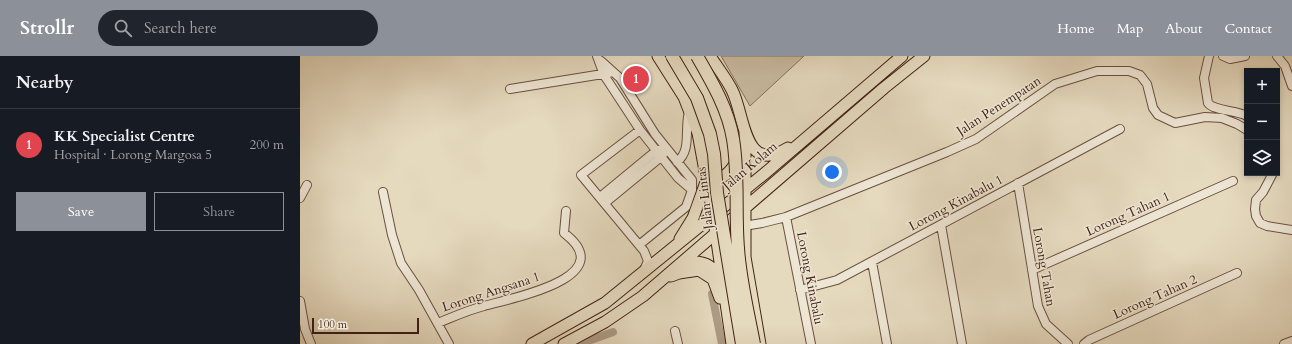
<!DOCTYPE html>
<html lang="en">
<head>
<meta charset="utf-8">
<style>
	:root { --surface:#171b24; --page:#20242c; --text:#f1f3f6; --muted:#9ea1a6; --line:#363941; --accent:#8c9099 }
	body { margin:0; font-family:Cardo,serif; background:var(--page); color:var(--text) }
	.controls { position:absolute; right:12px; top:12px; display:grid; overflow:hidden; border-radius:0px; box-shadow:0 2px 6px #0003 }
	.controls button { width:36px; height:36px; display:grid; place-items:center; padding:0; border:0; border-bottom:1px solid var(--line); background:var(--surface); color:var(--text); font:20px sans-serif }
	.scale { position:absolute; left:12px; bottom:10px; width:107px; box-sizing:border-box; padding-left:4px; border:2px solid #412215; border-top:0; font-size:11px; line-height:14px; white-space:nowrap; color:#412215; -webkit-text-stroke:3px #eee6d5; paint-order:stroke }
	.you { position:absolute; left:532px; top:116px; width:14px; height:14px; margin:-10px; border:3px solid #fff; border-radius:50%; background:#1a73e8; box-shadow:0 0 0 6px #1a73e833 }
	.badge { display:grid; place-items:center; width:26px; height:26px; border-radius:50%; background:var(--accent); color:#fff; font-size:13px; font-weight:700 }
	.pin { position:absolute; translate:-50% -50%; border:2px solid #fff; box-shadow:0 1px 4px #0006 }
	.list { margin:0; padding:0; list-style:none }
	h2 { display:flex; justify-content:space-between; align-items:center; height:52px; margin:0; padding:0 16px; font-size:17px }
	h2 small { font-size:13px; font-weight:400; color:var(--muted) }
	.list li { display:grid; grid-template-columns:26px 1fr auto; gap:12px; align-items:center; box-sizing:border-box; height:72px; padding:0 16px; border-top:1px solid var(--line) }
	.list b { display:block; font-size:15px; white-space:nowrap }
	.list p { margin:0; font-size:13px; white-space:nowrap; color:var(--muted) }
	.list em { font-size:13px; font-style:normal; color:var(--muted) }
	.actions { display:flex; gap:8px; padding:12px 16px }
	.actions a { flex:1; padding:9px 0; border:1px solid var(--accent); border-radius:0px; text-align:center; font-size:14px; color:var(--accent) }
	.actions .main { background:var(--accent); color:#fff }
	.icon { flex:none; width:22px; height:22px; fill:none; stroke:currentColor; stroke-width:2; stroke-linecap:round; stroke-linejoin:round }
	.map { position:relative; flex:none; width:992px; height:288px; overflow:hidden }
	header { display:flex; align-items:center; gap:24px; box-sizing:border-box; height:56px; padding:0 20px; background:var(--accent); color:#fff }
	header strong { font-size:19px }
	nav { display:flex; gap:22px; margin-inline-start:auto; font-size:14px }
	.search { width:280px; height:36px; background:var(--page); display:flex; align-items:center; gap:10px; box-sizing:border-box; padding:0 14px; border-radius:22px; color:var(--muted); font-size:15px }
	main { display:flex }
	aside { flex:1; background:var(--surface) }
	.map>svg:first-child { display:block }
	.green { fill:#c9baa1; stroke:#856e5b }
	.lines { fill:none; stroke-linecap:round; stroke-linejoin:round }
	.canal { stroke:#ad9b85; stroke-width:8 }
	.minor-casing { stroke:#6a503f; stroke-width:10 }
	.major-casing { stroke:#412215; stroke-width:13 }
	.minor { stroke:#eee6d5; stroke-width:8 }
	.major { stroke:#e5d9be; stroke-width:11 }
	.highway-bridge-casing { stroke:#412215; stroke-width:14; stroke-linecap:butt }
	.highway-bridge { stroke:#e5d9be; stroke-width:12 }
	.labels { text-anchor:middle; dominant-baseline:central; stroke-width:3; stroke-linejoin:round; paint-order:stroke }
	.street-label { font-size:13px; fill:#412215; stroke:#eee6d5 }
</style>
</head>
<body>
<header>
<strong>Strollr</strong>
<div class="search"><svg class="icon" aria-label="search" viewBox="0 0 24 24"><circle cx="10" cy="10" r="6"/><path d="M15 15l6 6"/></svg>Search here</div>
<nav><a>Home</a><a>Map</a><a>About</a><a>Contact</a></nav>
</header>
<main>
<aside>
<h2>Nearby<small></small></h2>
<ul class="list">
<li><span class="badge" style="background:#e0444e">1</span><div><b>KK Specialist Centre</b><p>Hospital · Lorong Margosa 5</p></div><em>200 m</em></li>
</ul>
<div class="actions"><a class="main">Save</a><a>Share</a></div>
</aside>
<div class="map">
<svg width="992" height="288" viewBox="0 0 992 288">
	<rect width="100%" height="100%" fill="#e5d9be"/>
	<filter id="stains"><feTurbulence type="fractalNoise" baseFrequency=".005" numOctaves="4"/><feColorMatrix values="0 0 0 0 .2 0 0 0 0 .09 0 0 0 0 .02 0 0 0 .5 -.17"/></filter>
	<radialGradient id="worn" r=".72"><stop offset=".6" stop-color="#630" stop-opacity="0"/><stop offset="1" stop-color="#630" stop-opacity=".3"/></radialGradient>
	<path class="green" d="M421,0H504L450,50Z"/>
	<g class="lines">
		<path class="canal" d="M412,238L422,288
			M280,288L313,276"/>
		<g class="minor-casing">
			<path id="minor" d="M297,0L304,19L340,74L378,122L392,134
				M909,0L904,22L908,47C914,55 936,54 947,60
				M923,0L930,3L945,0
				M977,0L985,10L992,30
				M301,5L320,22L355,78L392,124V134L386,151L339,189
				M210,33L309,17
				M340,74L281,119L344,195L348,205L344,214
				M377,106C392,94 384,74 389,56
				M973,117L963,136L956,144L955,153L956,160L960,167L967,170L992,174
				M718,127L738,250L746,268L768,288
				M83,136L92,179L101,207L119,234L149,288
				M300,141L357,94H361
				M0,142L7,129
				M305,147L361,101L364,97
				M486,161L511,288
				M641,169L662,288
				M444,170L462,167L486,161L647,96L676,83L755,28L797,15H829L840,19L847,28L853,52L858,59L875,67L905,61L922,62L937,68L947,74
				M572,206L587,288
				M732,214L933,125
				M500,234L537,224L820,73
				M0,245L5,273L11,288
				M138,267C153,261 168,254 184,250C213,242 322,221 264,177L266,155
				M375,275L378,288
				M784,288L789,284L937,217
				M984,288L992,285"/>
		</g>
		<g class="major-casing">
			<path id="major" d="M358,0L384,41L398,77L413,158L432,288
				M410,0C417,11 426,22 432,34C445,59 443,120 488,92
				M445,77V201L460,288
				M411,115C421,130 433,113 438,102
				M380,183L393,162L406,126
				M385,205C405,206 409,207 422,222
				M371,220L379,217L399,214L413,223L420,242
				M232,288L305,247L464,118L602,0
				M264,288L305,266L343,240L584,32L624,0"/>
		</g>
		<use href="#minor" class="minor"/>
		<use href="#major" class="major"/>
		<g class="highway-bridge-casing">
			<path id="highway-bridge" d="M372,0L397,42L410,78L414,98L417,137L442,288
				M397,0C412,26 428,53 433,83C439,119 435,156 438,192C440,224 448,256 454,288"/>
		</g>
		<use href="#highway-bridge" class="highway-bridge"/>
	</g>
	<g class="labels">
		<g class="street-label">
			<text transform="translate(699 50) rotate(-33)">Jalan Penempatan</text>
			<text transform="translate(450 110) rotate(-40)">Jalan Kolam</text>
			<text transform="translate(405 142) rotate(-97)">Jalan Lintas</text>
			<text transform="translate(656 147) rotate(-28)">Lorong Kinabalu 1</text>
			<text transform="translate(828 158) rotate(-24)">Lorong Tahan 1</text>
			<text transform="translate(744 211) rotate(80)">Lorong Tahan</text>
			<text transform="translate(510 222) rotate(79)">Lorong Kinabalu</text>
			<text transform="translate(191 236) rotate(-18)">Lorong Angsana 1</text>
			<text transform="translate(855 241) rotate(-24)">Lorong Tahan 2</text>
		</g>
	</g>
	<rect width="100%" height="100%" filter="url(#stains)"/>
	<rect width="100%" height="100%" fill="url(#worn)"/>
</svg>
<div class="controls">
<button>+</button>
<button>−</button>
<button><svg class="icon" aria-label="layers" viewBox="0 0 24 24"><path d="M12 4l9 5-9 5-9-5zM3 14l9 5 9-5"/></svg></button>
</div>
<div class="scale">100 m</div>
<div class="you"></div>
<div class="pin badge" style="left:336px;top:23px;background:#e0444e">1</div>
</div>
</main>
</body>
</html>
